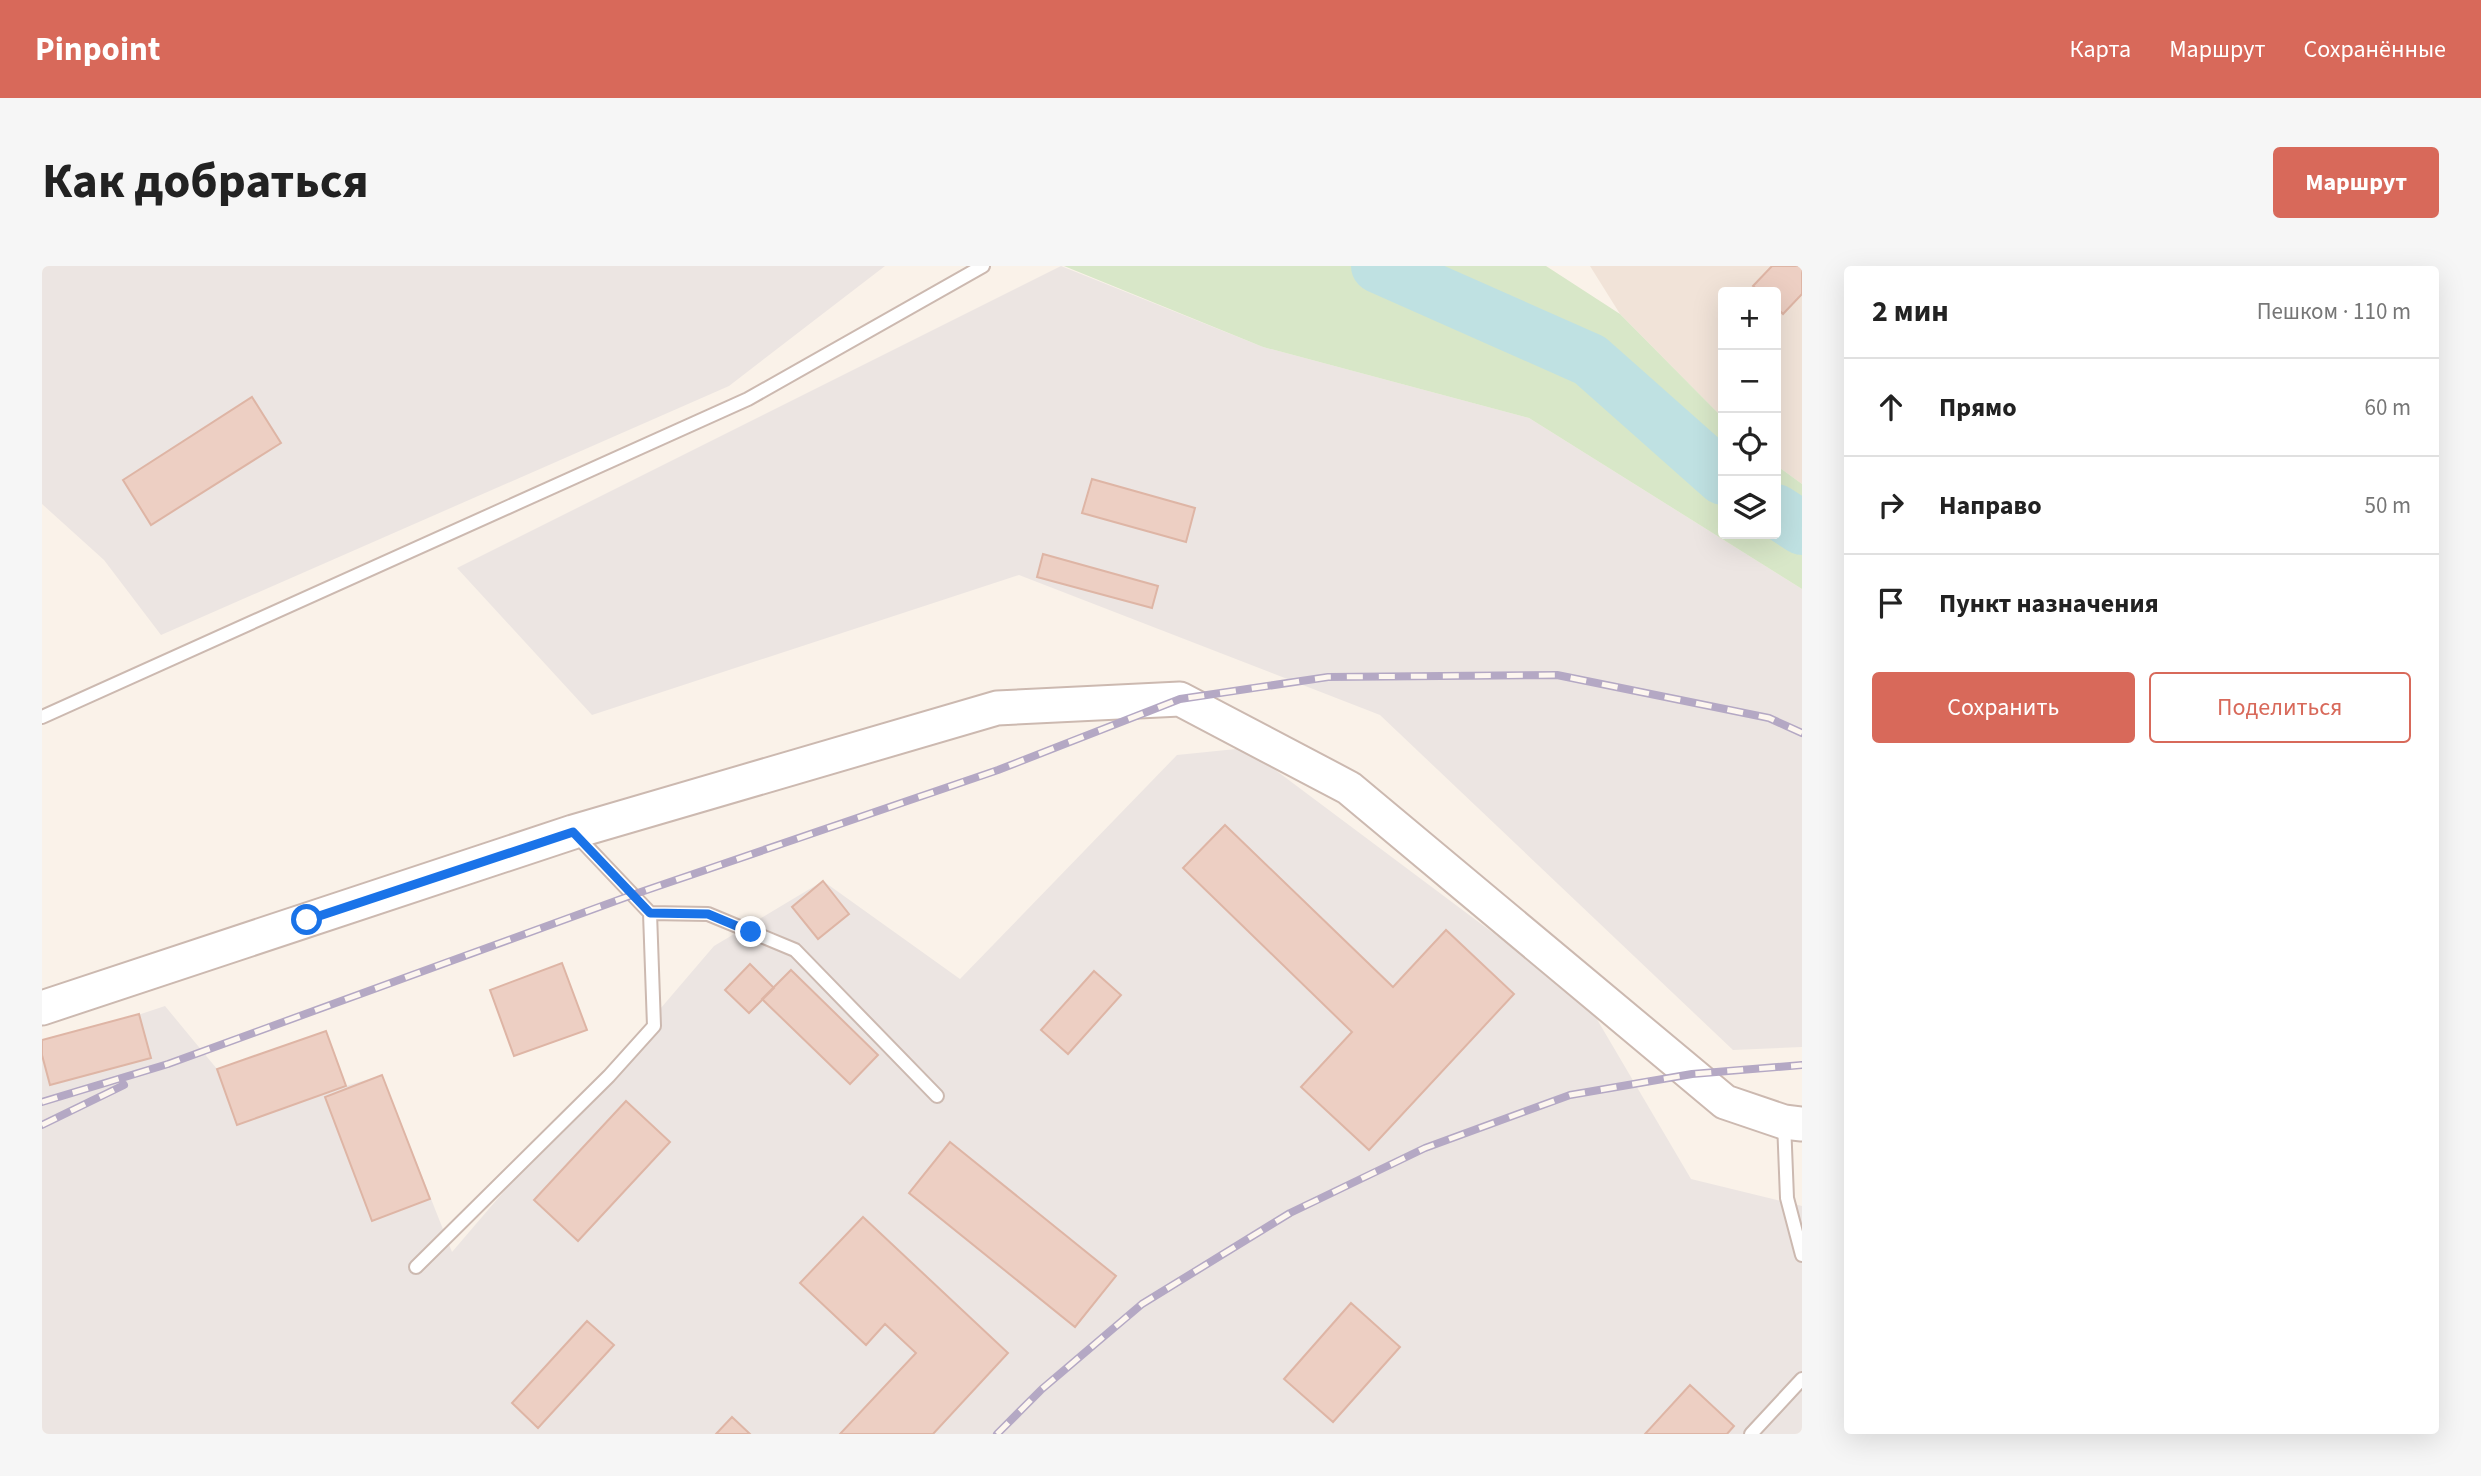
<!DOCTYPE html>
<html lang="ru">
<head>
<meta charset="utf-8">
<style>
	:root { --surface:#fff; --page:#f6f6f6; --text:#222; --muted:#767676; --line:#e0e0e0; --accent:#d8695a }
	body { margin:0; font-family:"Source Sans 3",sans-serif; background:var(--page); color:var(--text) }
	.controls { position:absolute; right:21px; top:21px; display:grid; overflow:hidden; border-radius:7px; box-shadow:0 7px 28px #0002 }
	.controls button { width:63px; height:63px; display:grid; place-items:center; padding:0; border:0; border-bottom:2px solid var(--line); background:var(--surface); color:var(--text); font:35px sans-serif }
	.stop { position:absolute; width:21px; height:21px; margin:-16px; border:5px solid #1a73e8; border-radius:50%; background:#fff }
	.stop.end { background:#1a73e8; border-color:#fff; box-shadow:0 2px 7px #0008 }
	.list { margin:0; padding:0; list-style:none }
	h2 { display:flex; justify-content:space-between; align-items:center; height:91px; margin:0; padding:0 28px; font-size:30px }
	h2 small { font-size:23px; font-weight:400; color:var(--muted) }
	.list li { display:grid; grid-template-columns:46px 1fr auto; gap:21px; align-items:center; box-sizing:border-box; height:98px; padding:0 28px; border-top:2px solid var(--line) }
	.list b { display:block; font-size:26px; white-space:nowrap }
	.list em { font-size:23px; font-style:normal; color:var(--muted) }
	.actions { display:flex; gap:14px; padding:21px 28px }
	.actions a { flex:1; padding:16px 0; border:2px solid var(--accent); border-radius:7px; text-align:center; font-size:24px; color:var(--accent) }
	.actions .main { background:var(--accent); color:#fff }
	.icon { flex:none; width:38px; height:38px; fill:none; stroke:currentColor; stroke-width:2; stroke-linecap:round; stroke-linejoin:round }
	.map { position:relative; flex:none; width:1760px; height:1168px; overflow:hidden; border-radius:7px }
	header { display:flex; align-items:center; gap:42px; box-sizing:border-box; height:98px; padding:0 35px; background:var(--accent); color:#fff }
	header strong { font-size:33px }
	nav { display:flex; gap:38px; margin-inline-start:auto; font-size:24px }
	.intro { display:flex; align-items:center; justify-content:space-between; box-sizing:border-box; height:168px; padding:0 42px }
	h1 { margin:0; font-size:49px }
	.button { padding:18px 32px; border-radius:7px; background:var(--accent); color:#fff; font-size:24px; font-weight:700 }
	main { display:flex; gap:42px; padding:0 42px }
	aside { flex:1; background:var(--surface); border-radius:7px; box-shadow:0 7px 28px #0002 }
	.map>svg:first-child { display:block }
	.residential { fill:#f1e3d8 }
	.industrial { fill:#ece5e2 }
	.green { fill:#d8e7c8 }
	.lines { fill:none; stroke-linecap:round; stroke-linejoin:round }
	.river { stroke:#bfe1e2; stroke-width:54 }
	.building { fill:#edcfc3; stroke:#deb5a5; stroke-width:2 }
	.service-casing { stroke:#ccb9b0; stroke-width:16 }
	.tertiary-casing { stroke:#ccb9b0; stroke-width:37 }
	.service { stroke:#fff; stroke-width:12 }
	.tertiary { stroke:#fff; stroke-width:33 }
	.rail-casing { stroke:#b4a8c4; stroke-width:8 }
	.rail { stroke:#fdf6ef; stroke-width:5; stroke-dasharray:16; stroke-linecap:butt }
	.route { stroke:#1a73e8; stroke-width:9 }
</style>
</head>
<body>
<header>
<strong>Pinpoint</strong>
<nav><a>Карта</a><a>Маршрут</a><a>Сохранённые</a></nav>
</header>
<div class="intro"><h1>Как добраться</h1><a class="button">Маршрут</a></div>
<main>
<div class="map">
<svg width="1760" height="1168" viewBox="0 0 1760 1168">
	<rect width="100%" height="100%" fill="#faf2e9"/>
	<path class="residential" d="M1548,0H1760V218L1734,199V26H1681V152L1578,48Z"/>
	<path class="industrial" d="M0,0H843L687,120L119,369L62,294L0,238Z
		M1019,0L1221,81L1487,152L1760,323V781L1691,784L1338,449L977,309L550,449L415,302Z
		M1204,482L1546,738L1649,913L1760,940V1168H0V781L123,740L175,803L284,765L304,820L340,809L410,986L672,680L781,615L918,713L1135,489Z"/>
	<path class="green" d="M1022,0H1504L1578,48L1681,152V268H1734V199L1760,218V323L1487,152L1221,81Z"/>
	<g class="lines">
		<path class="river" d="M1336,0L1548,94L1681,212
			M1734,245L1760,262"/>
	</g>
	<path class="building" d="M1730,0H1760V28L1741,48L1734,41V26H1718L1711,20Z
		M210,131L239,177L109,259L81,214Z
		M1050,213L1153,242L1144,276L1040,247Z
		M1001,288L1116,320L1110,342L995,311Z
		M1183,559L1351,721L1404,664L1472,728L1327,884L1259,821L1310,766L1141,602Z
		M781,615L807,648L776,673L750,641Z
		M520,697L545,764L472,790L448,724Z
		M708,698L732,722L707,747L683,724Z
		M749,704L836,789L808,818L720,733Z
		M1052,705L1079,729L1026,788L999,764Z
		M97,748L109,792L8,819L0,789V774Z
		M284,765L304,820L195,859L175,803Z
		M340,809L388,933L330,955L283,831Z
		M584,835L628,876L536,975L492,934Z
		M908,876L1074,1010L1033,1061L867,927Z
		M821,951L966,1087L891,1168H798L874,1087L843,1058L824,1079L758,1017Z
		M1309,1037L1358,1081L1291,1156L1242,1113Z
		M545,1055L572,1079L496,1162L470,1137Z
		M1648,1119L1692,1160L1685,1168H1603Z
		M690,1151L708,1168H674Z"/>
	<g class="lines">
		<g class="service-casing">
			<path id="service" d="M0,451L706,133L941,0
				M534,569L608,647L666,648L753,684L895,830
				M1742,856L1745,932L1760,989
				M374,1001L567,810L612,760L608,647
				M1709,1168L1760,1113"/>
		</g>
		<g class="tertiary-casing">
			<path id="tertiary" d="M0,742L531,566L955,442L1138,433L1307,522L1683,836L1742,856L1760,858"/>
		</g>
		<use href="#service" class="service"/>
		<use href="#tertiary" class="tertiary"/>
		<g class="rail-casing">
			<path id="rail" d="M0,836L126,798L590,629L956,504L1138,433L1286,411L1515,409L1727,452L1760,467
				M0,859L82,819
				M955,1168L1000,1123L1100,1038L1248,947L1383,882L1528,829L1650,808L1760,799"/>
		</g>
		<use href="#rail" class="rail"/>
	</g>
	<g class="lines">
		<path class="route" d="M265,654L531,566L608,647L666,648L709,666"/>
	</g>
</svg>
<div class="controls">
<button>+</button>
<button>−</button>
<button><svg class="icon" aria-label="locate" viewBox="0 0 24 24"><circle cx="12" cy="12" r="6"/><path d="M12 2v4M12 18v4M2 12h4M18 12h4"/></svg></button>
<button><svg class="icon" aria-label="layers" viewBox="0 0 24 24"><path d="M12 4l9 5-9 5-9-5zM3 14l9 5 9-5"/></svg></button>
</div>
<div class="stop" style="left:265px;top:654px"></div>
<div class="stop end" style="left:709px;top:666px"></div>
</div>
<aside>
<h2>2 мин<small>Пешком · 110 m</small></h2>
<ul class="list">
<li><svg class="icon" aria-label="ahead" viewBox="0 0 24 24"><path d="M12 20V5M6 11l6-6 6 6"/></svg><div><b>Прямо</b></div><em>60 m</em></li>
<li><svg class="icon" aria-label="right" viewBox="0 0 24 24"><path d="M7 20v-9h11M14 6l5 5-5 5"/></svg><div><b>Направо</b></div><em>50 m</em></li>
<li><svg class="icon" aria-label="arrive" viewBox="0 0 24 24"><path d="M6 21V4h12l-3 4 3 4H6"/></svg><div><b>Пункт назначения</b></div></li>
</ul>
<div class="actions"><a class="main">Сохранить</a><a>Поделиться</a></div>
</aside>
</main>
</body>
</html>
